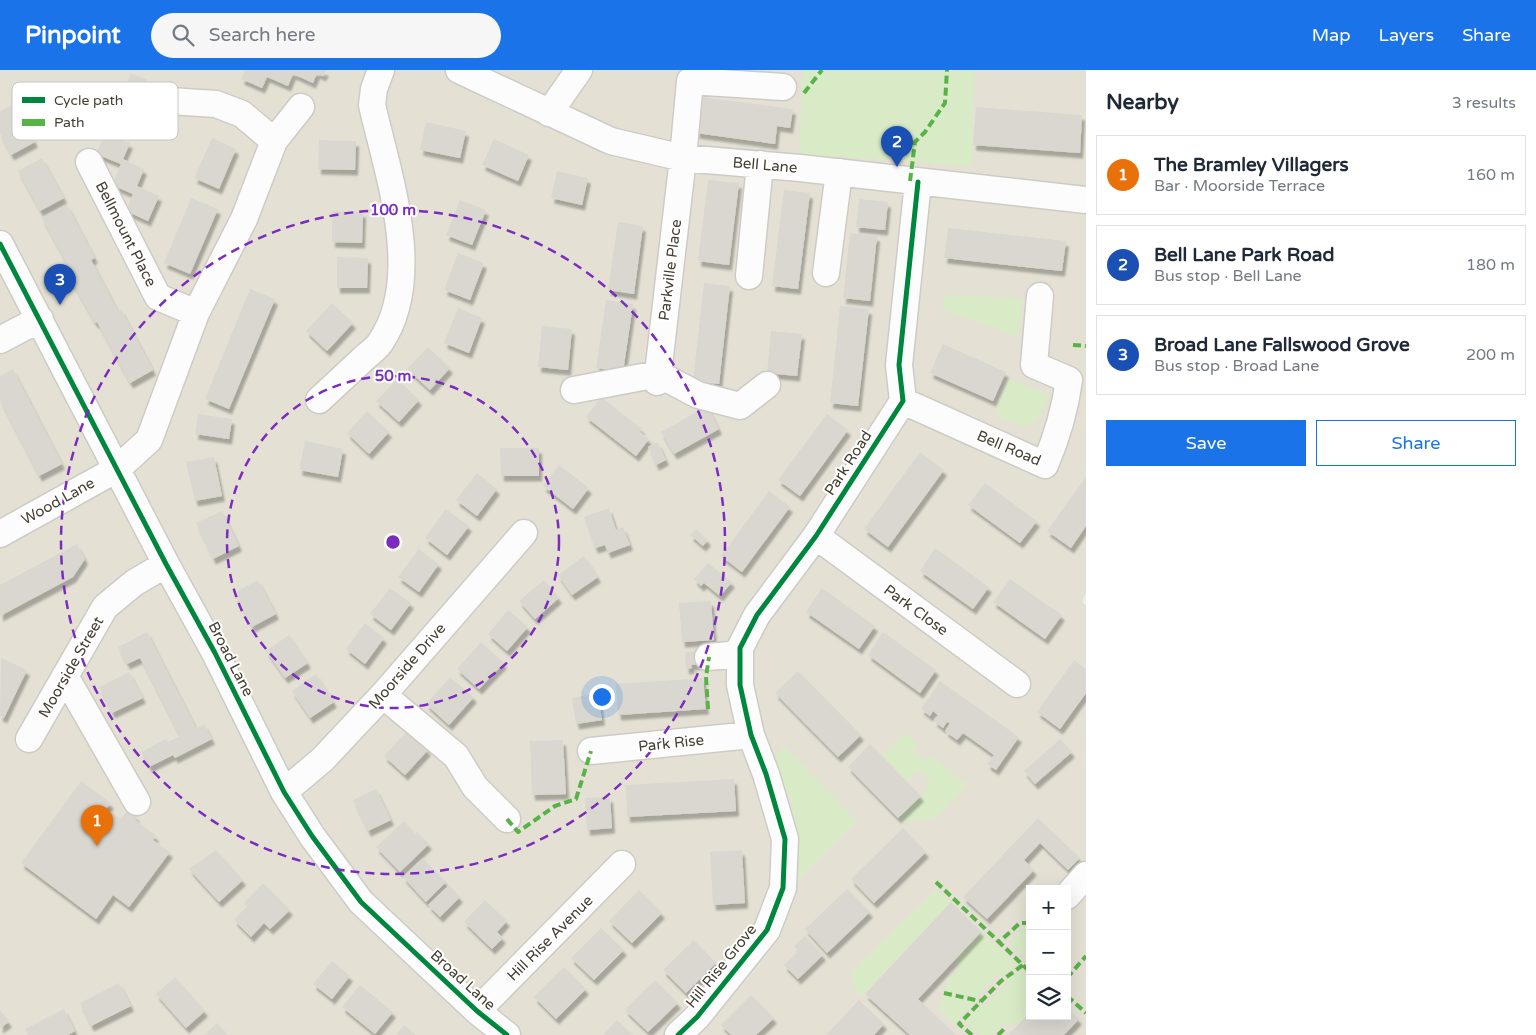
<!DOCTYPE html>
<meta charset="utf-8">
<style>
:root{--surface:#fff;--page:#f6f6f7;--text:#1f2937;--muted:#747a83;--line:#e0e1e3;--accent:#1a73e8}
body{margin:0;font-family:"Varela Round",sans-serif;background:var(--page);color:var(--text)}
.controls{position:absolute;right:15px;bottom:15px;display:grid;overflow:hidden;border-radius:0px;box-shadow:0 5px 20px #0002}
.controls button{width:45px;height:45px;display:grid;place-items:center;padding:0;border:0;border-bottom:1px solid var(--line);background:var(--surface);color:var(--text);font:25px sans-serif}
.you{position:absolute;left:601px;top:626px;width:18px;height:18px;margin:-12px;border:4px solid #fff;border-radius:50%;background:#1a73e8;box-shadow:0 0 0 8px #1a73e833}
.badge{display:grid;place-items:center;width:32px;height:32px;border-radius:50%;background:var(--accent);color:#fff;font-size:16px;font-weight:700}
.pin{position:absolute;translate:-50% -41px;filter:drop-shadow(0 1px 2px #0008)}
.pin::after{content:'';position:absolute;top:26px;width:18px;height:15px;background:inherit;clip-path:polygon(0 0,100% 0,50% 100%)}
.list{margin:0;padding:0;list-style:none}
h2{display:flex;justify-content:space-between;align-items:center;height:65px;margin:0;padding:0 20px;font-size:21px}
h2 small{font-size:16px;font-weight:400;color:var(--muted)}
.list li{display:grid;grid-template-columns:32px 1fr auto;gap:15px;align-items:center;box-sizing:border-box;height:80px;margin:0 10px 10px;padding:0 10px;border:1px solid var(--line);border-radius:0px}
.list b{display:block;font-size:19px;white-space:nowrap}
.list p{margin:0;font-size:16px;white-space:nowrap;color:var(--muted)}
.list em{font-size:16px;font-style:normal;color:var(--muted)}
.actions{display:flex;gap:10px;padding:15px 20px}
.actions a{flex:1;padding:11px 0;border:1px solid var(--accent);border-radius:0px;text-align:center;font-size:18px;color:var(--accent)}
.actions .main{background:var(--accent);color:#fff}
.icon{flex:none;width:28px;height:28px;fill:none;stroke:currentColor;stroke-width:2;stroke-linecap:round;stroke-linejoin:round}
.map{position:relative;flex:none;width:1086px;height:965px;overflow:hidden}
header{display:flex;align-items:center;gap:30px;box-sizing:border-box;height:70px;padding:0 25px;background:var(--accent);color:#fff}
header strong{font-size:24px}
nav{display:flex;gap:28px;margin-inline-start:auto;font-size:18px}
.search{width:350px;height:45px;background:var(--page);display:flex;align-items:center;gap:12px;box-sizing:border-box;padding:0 18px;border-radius:28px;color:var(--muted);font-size:19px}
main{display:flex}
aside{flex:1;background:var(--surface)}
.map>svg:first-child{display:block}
</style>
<header>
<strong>Pinpoint</strong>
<div class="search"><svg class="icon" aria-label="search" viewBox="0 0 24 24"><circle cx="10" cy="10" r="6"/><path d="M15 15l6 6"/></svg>Search here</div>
<nav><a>Map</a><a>Layers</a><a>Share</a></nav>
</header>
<main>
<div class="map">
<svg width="1086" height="965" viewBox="0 0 1086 965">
<defs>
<filter id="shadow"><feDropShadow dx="3" dy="5.5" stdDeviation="1" flood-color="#0004"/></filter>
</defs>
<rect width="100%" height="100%" fill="#f0eee8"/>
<path fill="#e4e1d4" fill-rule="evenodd" d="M0,0H1086V523L1082,532L1086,535V965H0ZM1030,819H1067V946H1030Z"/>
<path fill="#d8ebc6" d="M802,0H974L971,96L800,84Z
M945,225L1023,228L1018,267L942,239Z
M1009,309L1049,325C1040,346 1037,363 1010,352C1003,349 999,347 995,340Z
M905,663L918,675L913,681L926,692L931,686L967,715L934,749L907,752L898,748L921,726L931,712L919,700L907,712L882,686Z
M784,676L857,751L797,811C798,781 798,752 788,723C784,711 776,699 775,687Z
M937,819L951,832L862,927L854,918L852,901Z
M1025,856L1030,861V892L1010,874Z
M981,862L1018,895L1000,907L997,904L976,927L946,921L947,911L961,897L955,889Z
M1021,899L1030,906V942L1017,956L1013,952L1009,955L1005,952L992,965H979L965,952L976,939L982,935L985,936L1007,914L1004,911Z
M945,926L976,931L954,954L936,937Z"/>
<path fill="#d9d7d0" filter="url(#shadow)" d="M245,0H326L323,6L317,3L313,13L293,4L288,16L267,7L262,18L241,9Z
M131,3L147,10L137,31L122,25Z
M701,27L793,39L790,58L777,56L775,74L696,63Z
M14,34L35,72L11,85L0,63V41Z
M976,37L1082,45L1080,83L973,75Z
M426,52L466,61L460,88L420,80Z
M105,63L130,73L123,89L144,99L137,116L159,126L148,151L126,141L133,124L112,115L121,94L96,84Z
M212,68L236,79L219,119L194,108Z
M494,69L529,85L518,111L482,95Z
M319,70L356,71L355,100L318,99Z
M42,88L64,128L40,141L18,101Z
M557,101L588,108L582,135L551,128Z
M708,110L739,113L729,195L698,191Z
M784,120L810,123L798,219L772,216Z
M191,128L218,139L190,204L164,193Z
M859,129L888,132L885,160L856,157Z
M460,130L486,140L472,175L446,165Z
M67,135L95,188L91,190L118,241L121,239L153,300L130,313L97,252L95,253L67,203L71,201L42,148Z
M332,141L363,142L362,173L332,172Z
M618,152L643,156L634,224L608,220Z
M948,158L1066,171L1062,201L944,188Z
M850,163L877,166L870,231L843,228Z
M458,183L484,193L470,230L444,220Z
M337,187L368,188L367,218H337Z
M704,213L730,216L719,314L693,311Z
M250,219L275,229L229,339L205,329Z
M606,230L633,234L623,302L596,298Z
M332,233L353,253L327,281L306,261Z
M840,236L869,239L858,336L830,333Z
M458,238L482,248L469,283L444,273Z
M542,256L572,259L568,300L538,297Z
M771,261L802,264L797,306L767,303Z
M943,274L1006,302L993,331L930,303Z
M428,277L450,298L430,320L407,299Z
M13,299L62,394L39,406L0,330V306Z
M397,309L419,330L399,352L376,331Z
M601,327L642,359L640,362L649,369L636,386L586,347Z
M707,336L719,359L674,384L661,362Z
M367,341L389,362L369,384L347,363Z
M198,344L232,349L229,369L195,364Z
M827,344L848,360L800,426L778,410Z
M305,371L343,379L338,407L299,400Z
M656,373H658L666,390L656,395L648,377Z
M500,378H539V406H501Z
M920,382L944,400L888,477L864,459Z
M214,387L222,426L195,431L186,392Z
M559,395L589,418L573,439L543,416Z
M477,403L497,419L477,446L456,430Z
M1086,407V456L1071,478L1047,461Z
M985,413L1037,451L1020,473L968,435Z
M769,421L790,437L742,502L721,486Z
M609,438L616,460L623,457L630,475L608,483L605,475L595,478L584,447Z
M446,439L469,456L447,485L425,468Z
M222,441L239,476L213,489L196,453Z
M696,459L708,470L703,476L690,465Z
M77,474L85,489L73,507L0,546V515Z
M935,478L989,517L973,539L920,501Z
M419,479L439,494L419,522L398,507Z
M584,486L598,507L572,525L558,505Z
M708,493L732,512L720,526L704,513L701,516L694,509Z
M1010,509L1062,545L1045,569L993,532Z
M258,510L276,544L252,557L234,523Z
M544,510L559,528L535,549L519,531Z
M390,518L411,533L391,560L370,544Z
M822,518L875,556L859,579L806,542Z
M711,531L714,570L682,572L679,533Z
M508,540L528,557L507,581L488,564Z
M365,553L384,568L365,594L346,579Z
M147,562L196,658L204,654L212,669L175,688L173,685L149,697L141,682L166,669L168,672L180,666L140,588L127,594L118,577Z
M883,562L936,600L920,623L868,585Z
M289,565L308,593L285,608L266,581Z
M481,572L504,593L479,619L457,599Z
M707,581L708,593L691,595L692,598L686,599L685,582Z
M1,588L27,600L4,648L0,646Z
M1074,590L1086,599V623L1060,659L1037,642Z
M798,601L861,665L838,687L775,623Z
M129,602L143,628L112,643L99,617Z
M316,604L334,632L310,648L292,621Z
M450,607L474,627L449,655L426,634Z
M703,608L706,639L618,645L616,614Z
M940,611L1019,667L996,700L987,694L994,685L963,663L957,670L945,661L950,653L947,652L943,658L934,651L938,645L933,641L930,646L921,639Z
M598,623L602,650L576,654L572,628Z
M407,661L428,680L405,705L384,686Z
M1060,669L1072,682L1035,714L1024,701Z
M563,670L566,724L532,725L530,671Z
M870,674L921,726L898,748L848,697Z
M734,709L736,741L627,747L626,715Z
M81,711L111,733L106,739L121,749L127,740L137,747L135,750L156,766L153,770L170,782L129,837L113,825L96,849L21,793Z
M376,719L391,750L368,761L353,730Z
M610,727L612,758L587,760L585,728Z
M1038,748L1080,788L1068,800L1040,773L1024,790L1034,800L987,849L963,827Z
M404,751L415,764L417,762L429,774L400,802L376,777Z
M903,758L926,782L874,833L851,809Z
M216,780L243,810L219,832L189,799Z
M742,780L745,833L713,835L710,782Z
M423,788L446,812L426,832L403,807Z
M263,813L290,840L270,859L264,853L251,867L234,850L247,836L244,833Z
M449,815L460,827L440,847L428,835Z
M847,819L870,842L827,883L805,859Z
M639,820L662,843L632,873L609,851Z
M485,830L507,851L497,862L503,868L492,879L464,852Z
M951,832L981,862L918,929L956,965H910L865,924Z
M601,858L624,880L594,910L571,888Z
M805,866L823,885L798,909L784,895L798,881L794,876Z
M694,870L716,893L686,923L663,900Z
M332,891L350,906L332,929L313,914Z
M564,897L586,919L556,949L534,927Z
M175,907L205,941L186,958L156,924Z
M655,910L678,933L648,962L625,940Z
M119,913L131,936L91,956L80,933Z
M360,915L393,942L375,964L342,937Z
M751,925L774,948L756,965H731L721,955Z
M859,930L884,954L874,965H826Z
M1067,938L1079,949L1064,965H1008L1030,942V946H1067Z
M64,939L75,961L68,965H28L25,959Z
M0,940L9,952L0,958Z
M617,950L633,965H603Z
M217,953L228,965H204Z
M404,955L416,965H396Z"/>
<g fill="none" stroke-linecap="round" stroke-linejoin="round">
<defs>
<path id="minor" d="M459,0L611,71L683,88L800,98L1086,130
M549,43L579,0
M274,71L301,37
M89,92L158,227L196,243
M0,174L166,494L215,583L284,722L312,766L361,832L477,941L507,965
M826,203L839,102
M749,206L760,94
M0,270L40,249
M657,312L683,88L690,11L783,17
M574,320L658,304L698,325L740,336L767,315
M319,330C333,317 347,304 361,291C367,285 375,280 380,273C425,208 388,105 372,35L374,19L381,0
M903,331L1045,395C1057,367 1065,340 1069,310L1034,295L1040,226
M0,464L117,399L149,370L196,243L244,149L274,71L242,44L216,34L170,31
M816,466L1017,614
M708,587L740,584
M65,606L137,732
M383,625L456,686L475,717L507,749
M29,669L105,537L134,513L166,494
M591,681L751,665
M284,722L323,689L383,625L524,463
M1067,826L1086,805
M477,941L622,794
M678,965L697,947L767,860L783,818L785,769L766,704L751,665L740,615V578L757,545L816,466L903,331L899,295L918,112"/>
</defs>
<use href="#minor" stroke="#cdcbc5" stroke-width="29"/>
<use href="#minor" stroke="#fdfcfc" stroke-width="26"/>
<path stroke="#57b346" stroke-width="4" stroke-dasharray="8 4" stroke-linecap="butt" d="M804,23L822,0
M910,111L915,72L925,62L945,33L947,0
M1073,275L1086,276
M708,639L706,607L709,587
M507,749L518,762L555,736L576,729L591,681
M936,812L999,872
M1030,853H1020L999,872L1030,902
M1067,908L1086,886
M944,923L980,931
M1067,926L1086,943
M972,965L959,954L1001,911L1023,895
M998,965L1006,957"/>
<defs>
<path id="cycleway" d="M0,174L166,494L215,583L284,722L312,766L361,832L477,941L507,965
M678,965L697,947L767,860L783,818L785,769L766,704L751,665L740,615V578L757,545L816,466L903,331L899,295L918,112"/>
</defs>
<use href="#cycleway" stroke="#fff" stroke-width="8"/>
<use href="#cycleway" stroke="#00873e" stroke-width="5"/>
</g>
<g fill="none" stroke="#7b2cbf" stroke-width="2.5" stroke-dasharray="9 6">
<circle cx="393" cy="472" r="166"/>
<circle cx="393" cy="472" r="332"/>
</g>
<g text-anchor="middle" stroke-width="4" stroke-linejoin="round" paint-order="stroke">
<g font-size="15" fill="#454033" stroke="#fff">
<text transform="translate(765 95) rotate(5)" y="5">Bell Lane</text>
<text transform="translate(126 164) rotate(63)" y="5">Bellmount Place</text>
<text transform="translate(670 200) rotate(-83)" y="5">Parkville Place</text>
<text transform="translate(1009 378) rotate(23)" y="5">Bell Road</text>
<text transform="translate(848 393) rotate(-57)" y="5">Park Road</text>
<text transform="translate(58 431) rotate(-29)" y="5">Wood Lane</text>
<text transform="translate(916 540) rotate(36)" y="5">Park Close</text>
<text transform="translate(231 589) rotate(63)" y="5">Broad Lane</text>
<text transform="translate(407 596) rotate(-49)" y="5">Moorside Drive</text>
<text transform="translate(71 597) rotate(-60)" y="5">Moorside Street</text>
<text transform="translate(671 673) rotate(-6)" y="5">Park Rise</text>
<text transform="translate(550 868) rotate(-45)" y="5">Hill Rise Avenue</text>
<text transform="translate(721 896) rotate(-51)" y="5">Hill Rise Grove</text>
<text transform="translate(463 910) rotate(42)" y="5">Broad Lane</text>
</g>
</g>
<rect x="12" y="12" width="166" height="58" rx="8" fill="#fff" stroke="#c7c6c2" stroke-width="1"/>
<rect x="22" y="27" width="23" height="6" fill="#00873e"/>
<rect x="22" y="49" width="23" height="7" fill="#57b346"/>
<g font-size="14" fill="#454033">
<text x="54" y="35">Cycle path</text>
<text x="54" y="57">Path</text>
</g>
<circle cx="393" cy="472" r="8" fill="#7b2cbf" stroke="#fff" stroke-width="2.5"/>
<g font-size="15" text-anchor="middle" font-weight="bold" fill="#7b2cbf" stroke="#fff" stroke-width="4" stroke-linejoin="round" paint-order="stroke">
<text x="393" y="145">100 m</text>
<text x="393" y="311">50 m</text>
</g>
</svg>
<div class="controls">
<button>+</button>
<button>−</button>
<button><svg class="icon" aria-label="layers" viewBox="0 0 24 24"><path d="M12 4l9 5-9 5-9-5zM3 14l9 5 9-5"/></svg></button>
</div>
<div class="you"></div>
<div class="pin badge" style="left:97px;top:776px;background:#e8710a">1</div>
<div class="pin badge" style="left:897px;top:97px;background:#1a4fb4">2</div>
<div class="pin badge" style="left:60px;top:235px;background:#1a4fb4">3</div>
</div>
<aside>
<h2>Nearby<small>3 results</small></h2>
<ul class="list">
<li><span class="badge" style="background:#e8710a">1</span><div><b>The Bramley Villagers</b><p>Bar · Moorside Terrace</p></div><em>160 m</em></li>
<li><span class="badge" style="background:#1a4fb4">2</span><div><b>Bell Lane Park Road</b><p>Bus stop · Bell Lane</p></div><em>180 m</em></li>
<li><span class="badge" style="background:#1a4fb4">3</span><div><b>Broad Lane Fallswood Grove</b><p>Bus stop · Broad Lane</p></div><em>200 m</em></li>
</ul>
<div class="actions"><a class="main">Save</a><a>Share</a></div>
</aside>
</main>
